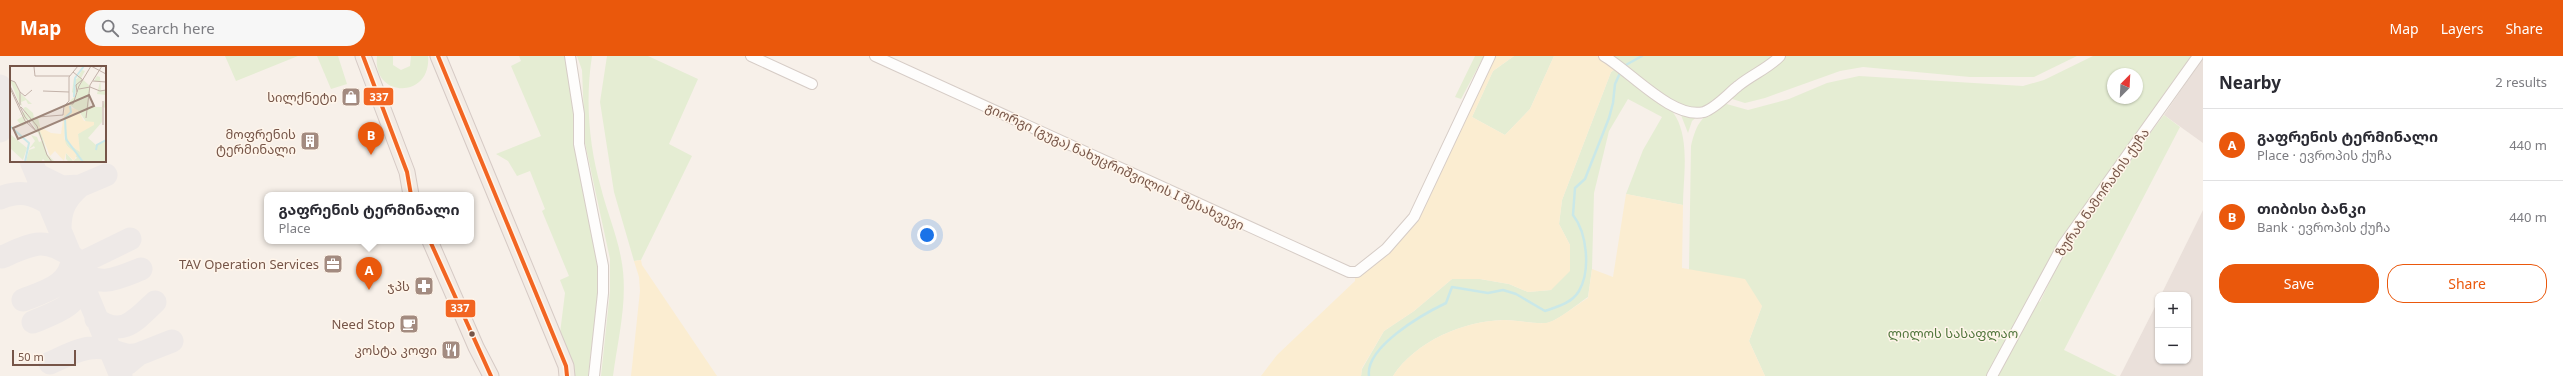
<!DOCTYPE html>
<meta charset="utf-8">
<style>
:root{--surface:#fff;--page:#f7f7f7;--text:#2b2b33;--muted:#7c7c81;--line:#e1e1e2;--accent:#ea580c}
body{margin:0;font-family:"Noto Sans","Noto Sans Georgian",sans-serif;background:var(--page);color:var(--text)}
.controls{position:absolute;right:12px;bottom:12px;display:grid;overflow:hidden;border-radius:8px;box-shadow:0 1px 3px #0004}
.controls button{width:36px;height:36px;display:grid;place-items:center;padding:0;border:0;border-bottom:1px solid var(--line);background:var(--surface);color:var(--text);font:20px sans-serif}
.compass{position:absolute;left:2107px;top:12px;width:36px;height:36px;border-radius:50%;background:var(--surface);box-shadow:0 1px 3px #0004;rotate:24deg}
.scale{position:absolute;left:12px;bottom:10px;width:64px;box-sizing:border-box;padding-left:4px;border:2px solid #765548;border-top:0;font-size:11px;line-height:14px;white-space:nowrap;color:#765548;-webkit-text-stroke:3px #fff5ea;paint-order:stroke}
.you{position:absolute;left:927px;top:179px;width:14px;height:14px;margin:-10px;border:3px solid #fff;border-radius:50%;background:#1a73e8;box-shadow:0 0 0 6px #1a73e833}
.badge{display:grid;place-items:center;width:26px;height:26px;border-radius:50%;background:var(--accent);color:#fff;font-size:13px;font-weight:700}
.pin{position:absolute;translate:-50% -33px;filter:drop-shadow(0 1px 2px #0008)}
.pin::after{content:'';position:absolute;top:21px;width:14px;height:12px;background:inherit;clip-path:polygon(0 0,100% 0,50% 100%)}
.popup{position:absolute;left:264px;top:136px;width:210px;height:52px;box-sizing:border-box;display:grid;place-content:center;border-radius:8px;background:var(--surface);filter:drop-shadow(0 1px 3px #0005);font-size:13px;white-space:nowrap;color:var(--muted)}
.popup b{font-size:15px;color:var(--text)}
.popup::after{content:'';position:absolute;left:50%;top:100%;margin-left:-8px;border:8px solid transparent;border-top-color:var(--surface)}
.list{margin:0;padding:0;list-style:none}
h2{display:flex;justify-content:space-between;align-items:center;height:52px;margin:0;padding:0 16px;font-size:17px}
h2 small{font-size:13px;font-weight:400;color:var(--muted)}
.list li{display:grid;grid-template-columns:26px 1fr auto;gap:12px;align-items:center;box-sizing:border-box;height:72px;padding:0 16px;border-top:1px solid var(--line)}
.list b{display:block;font-size:15px;white-space:nowrap}
.list p{margin:0;font-size:13px;white-space:nowrap;color:var(--muted)}
.list em{font-size:13px;font-style:normal;color:var(--muted)}
.actions{display:flex;gap:8px;padding:12px 16px}
.actions a{flex:1;padding:9px 0;border:1px solid var(--accent);border-radius:16px;text-align:center;font-size:14px;color:var(--accent)}
.actions .main{background:var(--accent);color:#fff}
.icon{flex:none;width:22px;height:22px;fill:none;stroke:currentColor;stroke-width:2;stroke-linecap:round;stroke-linejoin:round}
.map{position:relative;flex:none;width:2203px;height:320px;overflow:hidden}
header{display:flex;align-items:center;gap:24px;box-sizing:border-box;height:56px;padding:0 20px;background:var(--accent);color:#fff}
header strong{font-size:19px}
nav{display:flex;gap:22px;margin-inline-start:auto;font-size:14px}
.search{width:280px;height:36px;background:var(--page);display:flex;align-items:center;gap:10px;box-sizing:border-box;padding:0 14px;border-radius:22px;color:var(--muted);font-size:15px}
main{display:flex}
aside{flex:1;background:var(--surface)}
.map>svg:first-child{display:block}
</style>
<header>
<strong>Map</strong>
<div class="search"><svg class="icon" aria-label="search" viewBox="0 0 24 24"><circle cx="10" cy="10" r="6"/><path d="M15 15l6 6"/></svg>Search here</div>
<nav><a>Map</a><a>Layers</a><a>Share</a></nav>
</header>
<main>
<div class="map">
<svg width="2203" height="320" viewBox="0 0 2203 320">
<rect width="100%" height="100%" fill="#f7f0e9"/>
<path fill="#eae0da" d="M2203,2V87L2164,59Z
M2203,154V320H2120L2158,245V305H2188V239H2161Z"/>
<path fill="#e5edd3" fill-rule="evenodd" d="M225,0H298L236,25Z
M317,0H338L347,28L331,33Z
M377,0H393V9L401,14L410,10L411,0H428C432,43 372,43 377,0Z
M519,0H566L597,202L598,236L588,320H572L560,277L565,237L560,224L569,220L542,155L545,153L530,115L517,120L508,105L496,98L541,80L511,10L521,5Z
M577,0H592C585,44 589,90 601,132C607,156 617,179 621,202C629,241 618,282 613,320H601L610,235V203L585,87L582,14Z
M607,0H648L698,23L669,88L692,100L641,204L634,205L614,136L600,46Z
M1475,0H1484L1461,43L1455,41Z
M1514,0H1554L1530,53L1505,79L1472,61L1493,15Z
M1614,0H1777L1704,53C1681,53 1655,39 1639,23C1630,15 1624,6 1614,0Z
M1784,0H2077L2034,21H1970L1863,11L1840,15L1765,42L1745,47L1729,42Z
M2093,0H2194L2059,188L2028,242L2040,246L2068,187L2160,64L2164,59L2180,71L2064,294L2117,320H1765L1749,285L1762,250L1689,214L1691,90C1697,65 1702,61 1723,47L1748,54L1789,43L1827,27L1859,20L2023,30L2044,24ZM2113,18H2137V42H2113Z
M1618,11C1634,24 1667,44 1676,61C1690,86 1683,123 1683,149L1626,138L1643,94L1662,61L1628,43L1609,75L1594,137L1592,213L1588,241C1579,247 1556,266 1547,267C1533,268 1518,264 1504,264C1463,265 1416,285 1393,320H1361L1362,313L1384,275L1414,255L1452,223H1480L1509,228L1528,236L1551,234L1570,189L1559,168L1562,144L1611,16Z
M1679,54L1700,58L1692,65L1688,77Z"/>
<path fill="#fbedd1" d="M1496,0H1514L1493,15L1472,61L1505,79L1530,53L1554,0H1597L1618,11L1611,16L1562,144L1559,168L1570,189V215L1551,234L1528,236L1509,228L1480,223H1452L1414,255L1384,275L1362,312L1361,320H1261L1277,299L1355,225V219L1418,163L1491,5Z
M1626,138L1683,149L1682,212L1745,223L1762,250L1749,285L1765,320H1393C1416,285 1463,265 1504,264C1518,264 1532,268 1546,267C1556,266 1579,247 1588,242L1592,213L1613,221Z
M641,204L642,209L717,320H631L640,235L639,221L634,205Z"/>
<g fill="none" stroke-linecap="round" stroke-linejoin="round">
<path stroke="#cae8e8" stroke-width="2.5" d="M1624,10L1642,0
M1369,320C1365,291 1423,258 1446,247L1452,231L1488,237L1503,234L1516,238L1545,255C1557,251 1572,247 1579,235C1591,214 1587,177 1573,159L1575,132L1585,123L1609,62L1613,47L1615,28L1621,15"/>
<path stroke="#eee9e7" stroke-width="23" d="M0,30L11,57
M0,75L9,53
M31,105L121,320
M38,119L62,131L80,130C65,143 60,154 60,173
M80,130L106,119
M0,142C20,134 32,137 50,148
M2,201C32,188 44,180 73,201C70,230 46,235 23,244
M77,213C99,233 118,222 141,213
M80,221L81,212L85,205L130,183
M96,263C122,282 136,264 155,246
M33,266C54,257 78,251 82,226
M50,307C66,300 85,289 103,292C117,295 124,302 139,298
M127,308L139,298L172,285"/>
<defs>
<path id="minor" d="M570,0L579,58V88L603,210V237L594,320
M751,0L812,28
M875,0L1349,216H1357L1386,193L1414,161L1490,0
M1604,0C1630,15 1673,64 1704,56C1716,52 1728,38 1738,30C1751,19 1769,12 1780,0
M1992,320L2063,189L2198,0"/>
<path id="primary" d="M363,0L407,116L411,139
M438,0L566,310L567,320
M430,185L476,291L491,320"/>
</defs>
<use href="#minor" stroke="#d6ccc6" stroke-width="12"/>
<use href="#primary" stroke="#d6cac5" stroke-width="17"/>
<use href="#minor" stroke="#fefdfc" stroke-width="10"/>
<use href="#primary" stroke="#f3ece5" stroke-width="15"/>
<defs>
<path id="bus-1" d="M363,0L407,116L411,139
M438,0L566,310L567,320
M430,185L491,320"/>
</defs>
<use href="#bus-1" stroke="#fff5ea" stroke-width="7"/>
<use href="#bus-1" stroke="#f26522" stroke-width="4"/>
</g>
<defs>
<symbol id="shop-square" viewBox="-11 -11 22 22"><rect x="-9" y="-9" width="18" height="18" rx="4" fill="#a38b80" stroke="#fff5ea"/><path d="M-5-2.5h2.3a2.7 3.5 0 0 1 5.4 0H5L5.5 6h-11ZM-1.5-2.5h3a1.5 2.3 0 0 0-3 0Z" fill="#fff"/></symbol>
<symbol id="building-square" viewBox="-11 -11 22 22"><rect x="-9" y="-9" width="18" height="18" rx="4" fill="#a38b80" stroke="#fff5ea"/><path d="M-4-6H4V6H1V3H-1V6H-4ZM-2.5-4.3h1.7v1.8h-1.7ZM.8-4.3h1.7v1.8H.8ZM-2.5-1h1.7V.8h-1.7ZM.8-1h1.7V.8H.8Z" fill="#fff"/></symbol>
<symbol id="office-square" viewBox="-11 -11 22 22"><rect x="-9" y="-9" width="18" height="18" rx="4" fill="#a38b80" stroke="#fff5ea"/><path d="M-6-3h4V-5.5h4V-3h4V5H-6ZM-1-4.5V-3h2v-1.5ZM-6 0V1H6V0Z" fill="#fff"/></symbol>
<symbol id="pharmacy-square" viewBox="-11 -11 22 22"><rect x="-9" y="-9" width="18" height="18" rx="4" fill="#a38b80" stroke="#fff5ea"/><path d="M-2-6h4v4h4v4h-4v4h-4v-4h-4v-4h4Z" fill="#fff"/></symbol>
<symbol id="cafe-square" viewBox="-11 -11 22 22"><rect x="-9" y="-9" width="18" height="18" rx="4" fill="#a38b80" stroke="#fff5ea"/><path d="M-5.5-4.5H6V0H3Q3 3.5 0 3.5H-2.5Q-5.5 3.5-5.5 0ZM3-3.2v2h1.7v-2ZM-6 4.5H4V6H-6Z" fill="#fff"/></symbol>
<symbol id="restaurant-square" viewBox="-11 -11 22 22"><rect x="-9" y="-9" width="18" height="18" rx="4" fill="#a38b80" stroke="#fff5ea"/><path d="M-5-6h1v4h1v-4h1v4h1v-4h1v5L-1.5 .5V6h-2V.5L-5-1ZM5-6V6H3V1.5H1.5Q1.5-4 5-6Z" fill="#fff"/></symbol>
</defs>
<g fill-rule="evenodd">
<use href="#shop-square" x="340" y="30" width="22" height="22"/>
<use href="#building-square" x="299" y="74" width="22" height="22"/>
<use href="#office-square" x="322" y="197" width="22" height="22"/>
<use href="#pharmacy-square" x="413" y="219" width="22" height="22"/>
<use href="#cafe-square" x="398" y="257" width="22" height="22"/>
<use href="#restaurant-square" x="440" y="283" width="22" height="22"/>
</g>
<circle fill="#765548" stroke="#fff5ea" stroke-width="1.5" cx="472" cy="278" r="3.5"/>
<g text-anchor="middle" stroke-width="3" stroke-linejoin="round" paint-order="stroke">
<g font-size="13" fill="#765548" stroke="#fff5ea" text-anchor="end">
<text x="337" y="46">სილქნეტი</text>
<text x="296" y="83">მოფრენის<tspan x="296" dy="15">ტერმინალი</tspan></text>
<text x="319" y="213">TAV Operation Services</text>
<text x="410" y="235">ჯპს</text>
<text x="395" y="273">Need Stop</text>
<text x="437" y="299">კოსტა კოფი</text>
</g>
<g font-size="13" fill="#765548" stroke="#fff5ea">
<text transform="translate(1115 110) rotate(25)" y="5">გიორგი (გუგა) ნახუცრიშვილის I შესახვევი</text>
<text transform="translate(2102 136) rotate(-55)" y="5">ზურაბ ნამორაძის ქუჩა</text>
</g>
<g font-size="13" fill="#52763d" stroke="#fff5ea">
<text x="1953" y="282">ლილოს სასაფლაო</text>
</g>
</g>
<g transform="translate(10 10)">
<rect width="96" height="96" fill="#f7f0e9"/>
<path d="M72,4L75,5L71,12L80,20L79,41H92L95,34L96,29L87,28L90,16L84,15L87,10L90,11L91,24H96V42L92,41V56L78,72L86,79L96,73V96H59L56,93V87L63,95L67,92L55,77L54,56L57,48L59,47L60,35L66,29L62,26L64,12L67,13ZM60,39L70,47L79,60L68,68L69,85L60,79L58,73L56,54L62,46ZM0,14L5,16L10,27L22,38H18L16,34L11,36L13,42L16,41L23,47L24,52H28L37,88L45,96H36L33,93L31,96H16L19,84L25,82L24,80L19,83L25,75L21,69L27,71L29,76L32,75L21,54L16,53L17,57L13,52L16,58L12,60L7,54L13,50L12,48L9,50L13,46L10,40L13,46L15,45L10,37V39ZM0,68L17,82L13,94L0,82Z" fill="#e5edd3" fill-rule="evenodd"/>
<path d="M59,38L61,46L55,51L54,72L57,80L67,88L64,95L56,87L54,95L45,85L40,90L28,60L41,67L51,68L55,40ZM61,42L68,44L74,55L84,56V59L68,68L70,86L59,78L56,65V52L61,46Z" fill="#fbedd1"/>
<path fill="none" stroke="#cae8e8" stroke-width="2" d="M64,31L65,12L74,0M60,40L61,46L55,52L56,73L73,96M0,60L19,77L15,96M86,84L87,79L96,74"/>
<path fill="none" stroke="#c3b2a9" stroke-width="1" d="M24,1L25,10H60M63,6L73,14M0,14L5,16L10,26V39M83,15L96,16M0,20L15,51L27,66L15,55L0,22M69,23L80,21L90,25L96,24M33,25L59,26M10,26L15,30L22,24M67,26L66,19L72,14M56,38H63L69,20L81,0L96,8M11,41L27,60L37,89L42,96M28,51L53,49L54,40L59,35V11L68,0M76,52L80,19L92,0M93,59V35"/>
<path fill="#9e867a" fill-opacity="0.15" stroke="#9e867a" stroke-width="2" d="M79,29L84,40L8,73L3,62Z"/>
<rect width="96" height="96" fill="none" stroke="#765548" stroke-width="2"/>
</g>
<g stroke="#fff5ea" stroke-width="1.5">
<rect x="363" y="31" width="31" height="19" rx="4" fill="#f26522"/>
<rect x="445" y="243" width="31" height="19" rx="4" fill="#f26522"/>
</g>
<g font-size="11" text-anchor="middle" font-weight="bold" fill="#fff">
<text x="379" y="45">337</text>
<text x="460" y="256">337</text>
</g>
</svg>
<div class="controls">
<button>+</button>
<button>−</button>
</div>
<svg class="compass" viewBox="-18 -18 36 36"><path d="M0-13l5 13h-10z" fill="#e53935"/><path d="M0 13l5-13h-10z" fill="#7c7c81"/></svg>
<div class="scale">50 m</div>
<div class="you"></div>
<div class="pin badge" style="left:369px;top:234px">A</div>
<div class="popup"><b>გაფრენის ტერმინალი</b>Place</div>
<div class="pin badge" style="left:371px;top:99px">B</div>
</div>
<aside>
<h2>Nearby<small>2 results</small></h2>
<ul class="list">
<li><span class="badge">A</span><div><b>გაფრენის ტერმინალი</b><p>Place · ევროპის ქუჩა</p></div><em>440 m</em></li>
<li><span class="badge">B</span><div><b>თიბისი ბანკი</b><p>Bank · ევროპის ქუჩა</p></div><em>440 m</em></li>
</ul>
<div class="actions"><a class="main">Save</a><a>Share</a></div>
</aside>
</main>
